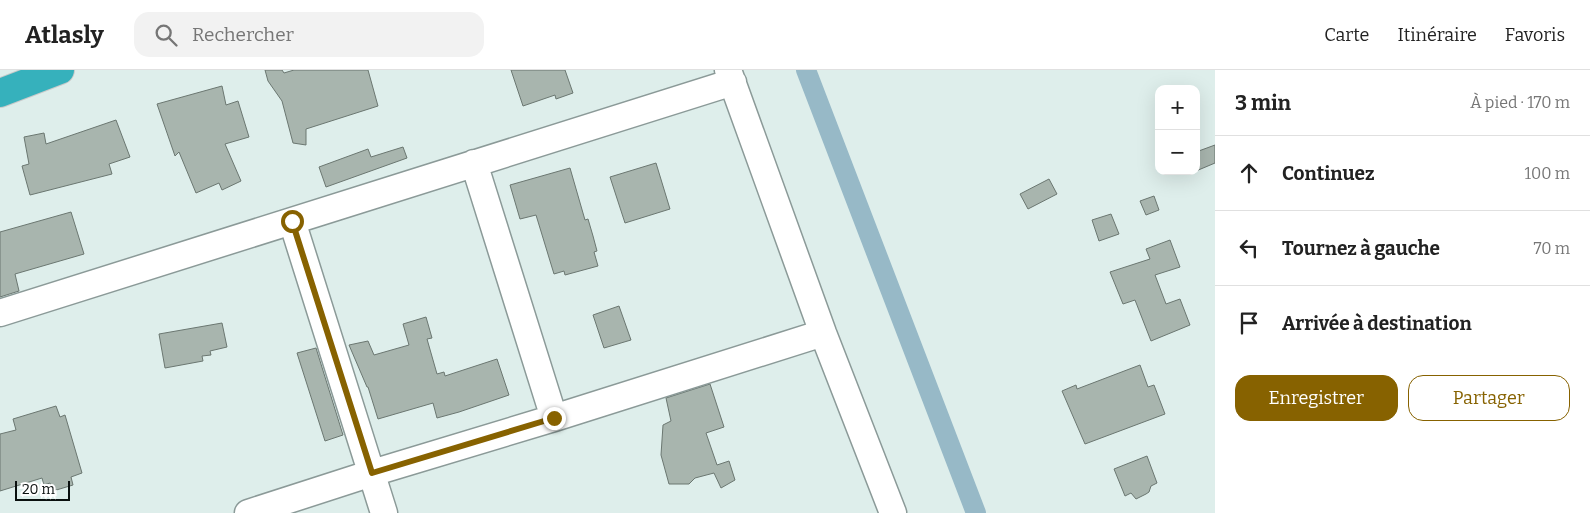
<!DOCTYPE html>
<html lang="fr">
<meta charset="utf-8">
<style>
:root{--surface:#fff;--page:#f2f2f2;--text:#222;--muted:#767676;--line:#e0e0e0;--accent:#876200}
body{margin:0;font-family:Bitter,serif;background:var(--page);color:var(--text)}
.controls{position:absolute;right:15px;top:15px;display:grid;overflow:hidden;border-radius:10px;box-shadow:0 5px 20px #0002}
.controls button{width:45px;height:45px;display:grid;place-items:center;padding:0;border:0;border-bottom:1px solid var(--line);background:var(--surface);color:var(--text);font:25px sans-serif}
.scale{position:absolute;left:15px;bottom:12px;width:55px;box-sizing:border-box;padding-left:5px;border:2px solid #0a100f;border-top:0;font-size:14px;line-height:18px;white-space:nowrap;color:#0a100f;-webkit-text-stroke:4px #fff;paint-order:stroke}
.stop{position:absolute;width:15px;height:15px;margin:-11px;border:4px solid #876200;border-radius:50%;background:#fff}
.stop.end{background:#876200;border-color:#fff;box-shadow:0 1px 5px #0008}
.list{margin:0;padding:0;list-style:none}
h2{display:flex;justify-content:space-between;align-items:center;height:65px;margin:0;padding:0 20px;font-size:21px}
h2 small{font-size:16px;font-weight:400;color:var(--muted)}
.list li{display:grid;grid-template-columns:32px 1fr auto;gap:15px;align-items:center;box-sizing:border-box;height:75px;padding:0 20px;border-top:1px solid var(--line)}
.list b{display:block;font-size:19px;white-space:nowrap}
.list em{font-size:16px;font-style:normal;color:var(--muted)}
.actions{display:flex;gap:10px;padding:15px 20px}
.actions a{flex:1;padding:11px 0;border:1px solid var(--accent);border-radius:15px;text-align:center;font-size:18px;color:var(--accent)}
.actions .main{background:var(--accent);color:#fff}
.icon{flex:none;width:28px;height:28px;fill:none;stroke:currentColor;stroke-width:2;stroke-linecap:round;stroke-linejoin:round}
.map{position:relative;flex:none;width:1215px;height:443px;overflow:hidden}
header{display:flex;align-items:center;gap:30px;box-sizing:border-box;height:70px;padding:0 25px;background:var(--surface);border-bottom:1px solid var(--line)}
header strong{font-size:24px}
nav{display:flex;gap:28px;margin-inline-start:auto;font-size:18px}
.search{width:350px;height:45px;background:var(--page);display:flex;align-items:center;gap:12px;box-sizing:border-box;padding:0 18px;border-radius:15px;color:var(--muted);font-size:19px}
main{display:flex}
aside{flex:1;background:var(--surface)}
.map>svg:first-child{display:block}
</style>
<header>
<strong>Atlasly</strong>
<div class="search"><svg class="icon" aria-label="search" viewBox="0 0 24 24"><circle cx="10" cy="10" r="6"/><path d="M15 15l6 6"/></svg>Rechercher</div>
<nav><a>Carte</a><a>Itinéraire</a><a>Favoris</a></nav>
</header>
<main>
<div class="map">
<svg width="1215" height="443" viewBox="0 0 1215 443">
<rect width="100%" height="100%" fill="#deeeeb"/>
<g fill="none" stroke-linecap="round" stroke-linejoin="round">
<path stroke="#97b9c7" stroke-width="20" d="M806,0L976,443"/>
</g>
<path fill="#a8b5ae" stroke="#6b7771" d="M265,0H282L284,3L294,0H368L378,36L306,59V75L293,73L282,31L268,11Z
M511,0H565L573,23L556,29L555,25L523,36Z
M222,16L226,35L238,31L249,67L225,74L241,111L222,120L219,113L196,123L179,82L175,86L157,34Z
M116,50L130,87L109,94L112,104L30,125L22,96L29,94L24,67L44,63L46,74Z
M1215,75V93L1196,101V82Z
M403,77L407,88L326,117L319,97L368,79L371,87Z
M656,93L670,139L625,153L610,107Z
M570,98L585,150L588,149L593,166L597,181L594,182L598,196L565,205L564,201L554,204L536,145L520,149L510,115Z
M1049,109L1057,124L1028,139L1020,124Z
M1154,126L1159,140L1146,145L1140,131Z
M71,142L84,184L15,204L19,221L0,227V162Z
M1111,144L1119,164L1099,171L1092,150Z
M1170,170L1180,197L1155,205L1166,234L1180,229L1190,255L1151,271L1135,230L1123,234L1110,202L1150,189L1146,179Z
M619,236L631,270L604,278L593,245Z
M426,247L432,268L427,269L437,304L444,302L445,306L497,289L509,325L459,342L437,348L433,333L378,349L368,317H367L349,275L368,271L374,285L409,275L403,254Z
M222,253L227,277L210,281L211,285L202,286L203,291L165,298L159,264Z
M316,278L343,365L325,371L297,283Z
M1140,295L1148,317L1154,315L1165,344L1085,374L1062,321L1076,315L1077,319Z
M710,314L724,357L706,363L717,395L729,391L735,410L721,418L714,403L695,408L689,414H669L661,385L663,355L671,351L666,328Z
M56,336L60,347L65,345L82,403L71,407L73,415L53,421L50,413L44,415L42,408L0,421V364L16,360L13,349Z
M1147,386L1157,413L1151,416L1149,422L1146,424L1136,429L1131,423L1125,426L1114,399Z"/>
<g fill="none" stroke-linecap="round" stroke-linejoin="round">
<defs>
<path id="minor" d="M728,0L823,263L893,443
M474,93L554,348
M292,151L384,443
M0,243L733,12
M248,443L372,403L554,348L823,263"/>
<path id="highway" d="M0,23L60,0"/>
</defs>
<use href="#minor" stroke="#8b9a98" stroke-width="29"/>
<use href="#highway" stroke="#c9caca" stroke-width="30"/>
<use href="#minor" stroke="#fff" stroke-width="26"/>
<use href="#highway" stroke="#36b1bc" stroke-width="28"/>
</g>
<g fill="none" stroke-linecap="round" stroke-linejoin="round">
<path stroke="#876200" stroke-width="6" d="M292,151L372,403L554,348"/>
</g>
</svg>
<div class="controls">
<button>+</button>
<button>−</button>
</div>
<div class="scale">20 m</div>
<div class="stop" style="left:292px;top:151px"></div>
<div class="stop end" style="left:554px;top:348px"></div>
</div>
<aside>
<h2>3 min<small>À pied · 170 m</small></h2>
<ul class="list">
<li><svg class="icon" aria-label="ahead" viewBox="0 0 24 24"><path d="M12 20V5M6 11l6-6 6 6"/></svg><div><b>Continuez</b></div><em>100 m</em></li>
<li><svg class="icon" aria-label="left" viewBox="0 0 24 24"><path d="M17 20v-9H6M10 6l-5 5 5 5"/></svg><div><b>Tournez à gauche</b></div><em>70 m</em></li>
<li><svg class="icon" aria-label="arrive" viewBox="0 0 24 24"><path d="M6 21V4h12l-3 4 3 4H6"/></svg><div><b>Arrivée à destination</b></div></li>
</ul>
<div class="actions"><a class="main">Enregistrer</a><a>Partager</a></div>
</aside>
</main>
